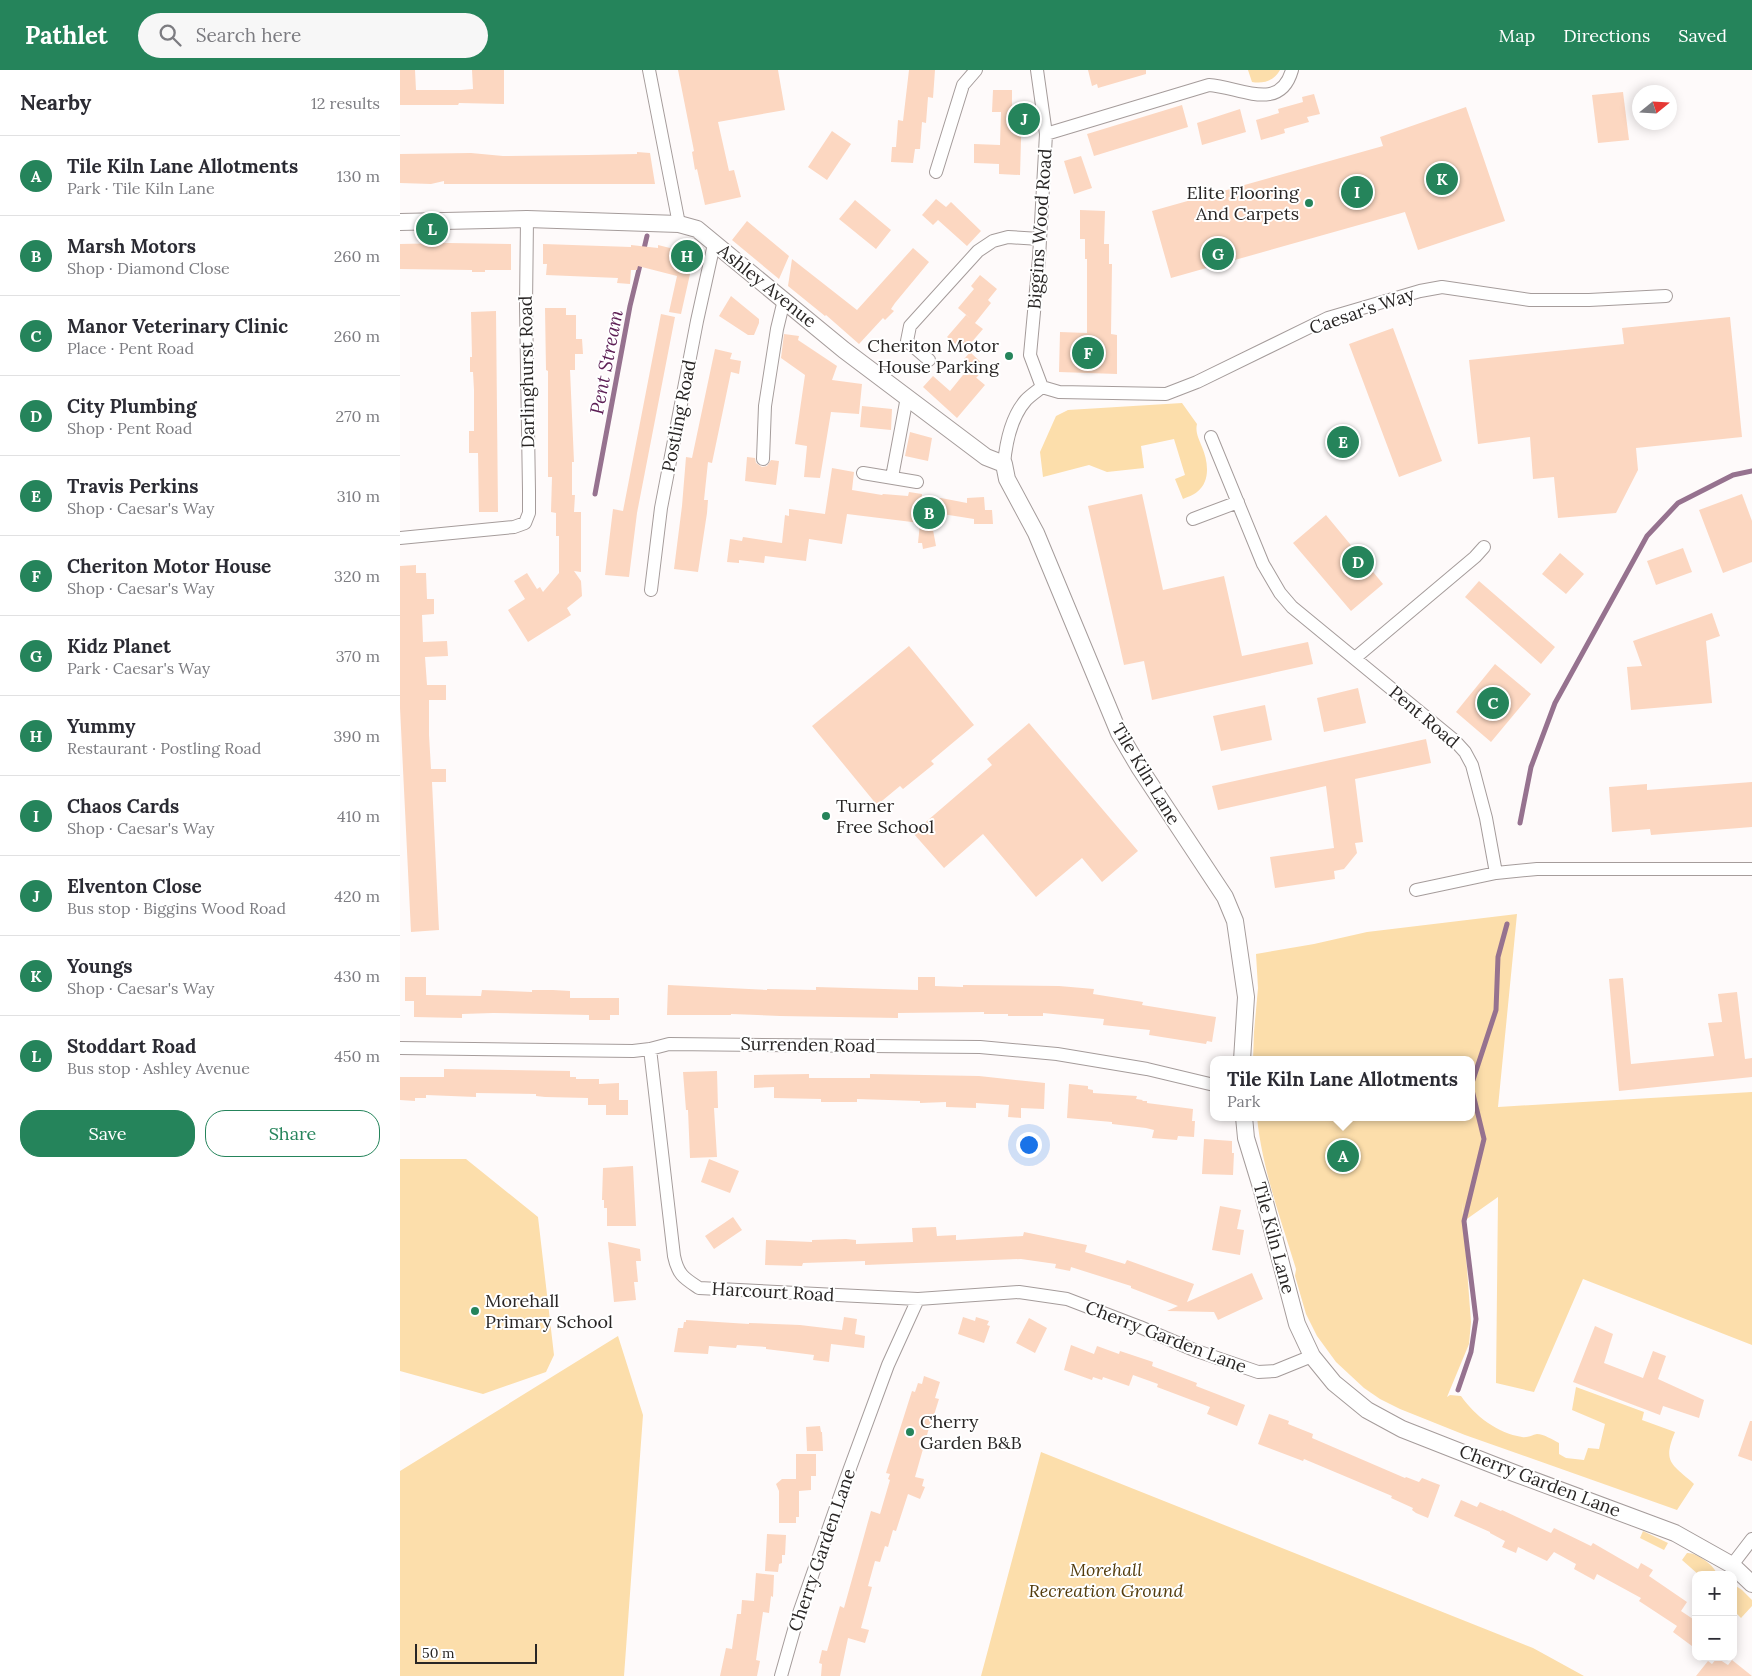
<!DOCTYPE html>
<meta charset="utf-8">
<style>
:root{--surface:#fff;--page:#f7f7f7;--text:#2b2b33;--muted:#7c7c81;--line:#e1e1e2;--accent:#25845b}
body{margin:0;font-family:Lora,serif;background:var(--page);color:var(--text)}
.controls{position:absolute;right:15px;bottom:15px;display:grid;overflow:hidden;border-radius:10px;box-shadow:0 2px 12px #0003}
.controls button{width:45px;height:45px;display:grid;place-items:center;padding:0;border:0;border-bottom:1px solid var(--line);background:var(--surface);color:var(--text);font:25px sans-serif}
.compass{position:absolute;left:1232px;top:15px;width:45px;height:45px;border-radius:50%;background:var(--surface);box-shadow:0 2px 12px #0003;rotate:72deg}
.scale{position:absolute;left:15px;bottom:12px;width:122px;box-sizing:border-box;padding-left:5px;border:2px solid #292625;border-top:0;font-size:14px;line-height:18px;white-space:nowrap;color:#292625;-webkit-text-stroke:4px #fff;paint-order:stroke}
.you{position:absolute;left:628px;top:1074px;width:18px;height:18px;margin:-12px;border:4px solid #fff;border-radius:50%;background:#1a73e8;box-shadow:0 0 0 8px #1a73e833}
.badge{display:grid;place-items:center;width:32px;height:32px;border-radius:50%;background:var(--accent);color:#fff;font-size:16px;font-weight:700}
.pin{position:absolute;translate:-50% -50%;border:2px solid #fff;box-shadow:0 1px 5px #0006}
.popup{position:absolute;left:810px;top:986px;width:265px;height:65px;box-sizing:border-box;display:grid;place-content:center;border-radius:10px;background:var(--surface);filter:drop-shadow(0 1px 4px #0005);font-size:16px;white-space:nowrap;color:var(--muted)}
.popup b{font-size:19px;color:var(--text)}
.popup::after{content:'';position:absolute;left:50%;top:100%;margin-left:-10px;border:10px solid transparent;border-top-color:var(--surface)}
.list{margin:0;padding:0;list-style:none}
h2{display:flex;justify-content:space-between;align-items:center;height:65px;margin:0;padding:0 20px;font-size:21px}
h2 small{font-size:16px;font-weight:400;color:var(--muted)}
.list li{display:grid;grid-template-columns:32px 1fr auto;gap:15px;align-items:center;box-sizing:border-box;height:80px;padding:0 20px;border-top:1px solid var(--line)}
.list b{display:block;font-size:19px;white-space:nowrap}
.list p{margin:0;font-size:16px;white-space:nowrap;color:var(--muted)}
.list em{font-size:16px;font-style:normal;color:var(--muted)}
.actions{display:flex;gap:10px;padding:15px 20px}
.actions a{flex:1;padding:11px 0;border:1px solid var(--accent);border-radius:20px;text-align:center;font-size:18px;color:var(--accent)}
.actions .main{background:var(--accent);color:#fff}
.icon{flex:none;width:28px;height:28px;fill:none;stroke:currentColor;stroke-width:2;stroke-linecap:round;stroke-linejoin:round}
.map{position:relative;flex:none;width:1352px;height:1606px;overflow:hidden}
header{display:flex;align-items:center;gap:30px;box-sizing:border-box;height:70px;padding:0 25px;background:var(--accent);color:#fff}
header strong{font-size:24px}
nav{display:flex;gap:28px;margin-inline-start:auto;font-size:18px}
.search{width:350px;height:45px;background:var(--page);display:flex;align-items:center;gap:12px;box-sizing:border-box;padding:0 18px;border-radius:28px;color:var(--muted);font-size:19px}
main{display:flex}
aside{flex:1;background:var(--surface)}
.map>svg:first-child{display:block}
</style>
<header>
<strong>Pathlet</strong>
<div class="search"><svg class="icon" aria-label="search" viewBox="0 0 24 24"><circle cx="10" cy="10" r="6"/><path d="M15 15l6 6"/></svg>Search here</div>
<nav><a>Map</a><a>Directions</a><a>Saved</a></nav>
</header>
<main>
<aside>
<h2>Nearby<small>12 results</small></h2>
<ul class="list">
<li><span class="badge">A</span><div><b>Tile Kiln Lane Allotments</b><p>Park · Tile Kiln Lane</p></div><em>130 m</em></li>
<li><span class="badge">B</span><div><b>Marsh Motors</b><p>Shop · Diamond Close</p></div><em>260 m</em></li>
<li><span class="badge">C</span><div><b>Manor Veterinary Clinic</b><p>Place · Pent Road</p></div><em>260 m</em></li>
<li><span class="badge">D</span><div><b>City Plumbing</b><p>Shop · Pent Road</p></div><em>270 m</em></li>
<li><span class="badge">E</span><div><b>Travis Perkins</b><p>Shop · Caesar's Way</p></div><em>310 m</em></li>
<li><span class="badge">F</span><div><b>Cheriton Motor House</b><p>Shop · Caesar's Way</p></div><em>320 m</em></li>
<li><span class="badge">G</span><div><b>Kidz Planet</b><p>Park · Caesar's Way</p></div><em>370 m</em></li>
<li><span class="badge">H</span><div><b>Yummy</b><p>Restaurant · Postling Road</p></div><em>390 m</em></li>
<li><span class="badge">I</span><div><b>Chaos Cards</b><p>Shop · Caesar's Way</p></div><em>410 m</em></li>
<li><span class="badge">J</span><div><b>Elventon Close</b><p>Bus stop · Biggins Wood Road</p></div><em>420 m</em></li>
<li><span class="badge">K</span><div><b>Youngs</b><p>Shop · Caesar's Way</p></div><em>430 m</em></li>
<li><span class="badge">L</span><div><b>Stoddart Road</b><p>Bus stop · Ashley Avenue</p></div><em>450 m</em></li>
</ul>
<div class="actions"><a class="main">Save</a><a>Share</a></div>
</aside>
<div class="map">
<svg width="1352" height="1606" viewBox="0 0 1352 1606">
<rect width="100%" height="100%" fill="#fefafa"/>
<path fill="#fcdeab" d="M848,0H880C874,11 863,14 852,12Z
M782,333L797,354C795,362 799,369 802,377C808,391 811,411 797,422C794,425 787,427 783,429L775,409L785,405L774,369L741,376L744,398L707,402L689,395L643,407L640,382L656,346L668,340Z
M1117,844L1098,1037L1352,1022V1275L1183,1209L1134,1322L1096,1313L1098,1127L1064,1151L1062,1132L1071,1252L1069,1274L1047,1327L1050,1325L1061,1326C1075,1346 1097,1363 1122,1367C1128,1368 1132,1365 1137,1364C1144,1364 1153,1370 1159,1373V1384L1166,1388L1184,1390L1188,1378L1199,1379L1205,1354L1172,1340L1176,1317L1244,1342L1242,1350L1275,1362C1262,1393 1272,1394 1294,1414L1277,1440L1065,1365L1000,1339L980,1329L964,1318L936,1292L917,1266L906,1244L895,1206L896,1199C881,1149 862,1099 857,1047H1072V990H853L854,962L858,918L856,884L914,874L967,862Z
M0,1089H66L138,1147L154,1285L146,1302L83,1324L0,1301Z
M218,1266L243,1345L224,1606H0V1401Z
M641,1382L1133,1578L1184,1606H581Z
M1243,1461L1266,1472L1268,1473L1264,1480L1240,1468Z
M1287,1483C1296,1482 1316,1496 1317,1505H1299L1282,1490Z
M1333,1514L1342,1520L1352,1530V1536L1341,1548L1333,1540Z"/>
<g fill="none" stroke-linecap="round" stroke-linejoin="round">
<path stroke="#96728f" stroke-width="5" d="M243,183L247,166
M195,424L230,236L241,191
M1120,753L1131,697L1155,633L1247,466L1278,433L1333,405L1352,401
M1072,1013L1096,940L1098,887L1107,854
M1058,1320L1071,1282L1076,1249L1064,1151L1084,1069L1072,1020"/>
</g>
<path fill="#fcd7c1" d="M0,0H15L16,20H61L73,19L72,0H104V34L59,33L58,35H0Z
M278,0H378L385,40L318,52L329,101L334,100L341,127L305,135L297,99L295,100L292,82L294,81Z
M509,0H535L533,28L528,27L526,53L522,52L520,79H515L513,93L491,92L492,77H496L498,50L503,51Z
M688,0H746V4L698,18L697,14L692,16Z
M593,20H612V36H622L620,105L599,104V94L574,93V74L600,75L601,42H592Z
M1223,22L1229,70L1198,73L1192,25Z
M914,24L920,44L907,47L909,52L884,59L885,63L861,70L856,50L879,43L878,39L903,32L902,27Z
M782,35L788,57L694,86L687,64Z
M1066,37L1105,151L1018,180L1005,142L771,208L752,141L983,76L980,67Z
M840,39L846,62L802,75L797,53Z
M432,61L451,74L427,110L408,97Z
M237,82L250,83L255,114H44V111L31,114L0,113V84L71,83L103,86L188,85L237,84Z
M681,86L692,118L674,124L664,91Z
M536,129L546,137L551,132L581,161L567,176L538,150L533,155L522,145Z
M455,130L491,160L476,179L439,149Z
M680,140L705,141L704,174H709V194H712L711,264L717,265V304L659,302L660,262L687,263V189H685V169H680Z
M347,151L389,186L379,209L332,170Z
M49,173L111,174V200H85V202H72V200L0,199V174Z
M143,174L231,177V175L258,178V175L282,181L283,179L295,182L281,244L269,242L277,206L238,196L237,200H231L230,214L217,213L218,208L146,205L147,194H143Z
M513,178L529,192L495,233L491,239L494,241L485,250L483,248L459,274L426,245L425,246L388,216L392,189L457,240Z
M580,205L597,219L588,230L591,233L575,253L583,259L564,281L547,267L566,245L571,249L558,238L574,219L571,216Z
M331,226L359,249V253L354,265H348L319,246Z
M145,238H166V245H176V269H182L183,284H175V300H170L174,392H172V425H175L174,442H181V502L174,501L181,511L182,526L167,538L171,545L128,572L108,540L125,529L114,511L127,503L137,519L140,517L143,522L159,503V466H156V443L151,442L152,407H148V301L146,300Z
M96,241L98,442H79L78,383H69V361H74V320L73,302H70V287H72L71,242Z
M261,244L275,247L237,443L229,507L205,505L213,439L223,441Z
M1330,247L1342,367L1236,378L1238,400L1216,443L1158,448L1154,407L1133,409L1130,367L1078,374L1069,290L1224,274L1222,258Z
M993,258L1042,391L999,407L949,274Z
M384,264L399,266L398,270L437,296L432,310L462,314L459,344L431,342L420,408L404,407L407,376L395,374L405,305L381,288Z
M315,279L332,283L330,289L341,291L339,304L331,302L312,393L308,392L304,430H308L307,443L298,502L274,499L282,436L286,387L292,388Z
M570,282L586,297L576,308L560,294Z
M567,300L585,315L557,348L523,317L533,306L550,321Z
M462,336L492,339L491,360L460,357Z
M510,362L532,368L528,391L505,386Z
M347,387L355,388L356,393L362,397L367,396L371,390L379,391L376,415L345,411Z
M432,398L454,402L452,420L482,425L483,424L508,426L509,422L522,424V428H541L567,433V428L584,427L585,440H592L593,454H574V449L536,443L533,460L536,476L523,479L522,473H518L520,453L447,444L442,474L409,469L406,491L365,486L364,493L339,490V493L327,492L330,469L342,471L343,467L382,473L385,445L389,446V439L425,444Z
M742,424L763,520L824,506L842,586L908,572L913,594L752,630L744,591L724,595L688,436Z
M1342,424L1352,451V492L1323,503L1299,440Z
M926,445L983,514L951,541L893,473Z
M1283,478L1292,502L1256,515L1247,491Z
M1160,483L1184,504L1166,524L1142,504Z
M16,495V503H26L27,529H34V544L22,545L23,572L47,571L48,586L25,587L27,615H46V630H29V665L31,699H46V712H32L39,860L11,862L0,638V496Z
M1079,511L1155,577L1141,594L1065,527Z
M1312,543L1320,566L1306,571L1312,633L1231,640L1227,597L1242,596L1233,571Z
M509,576L574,655L531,691L534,694L503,719L500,716L477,735L412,656Z
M1095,594L1131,624L1091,672L1056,642Z
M958,618L966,653L924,662L917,628Z
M865,635L872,670L821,681L813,646Z
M629,653L738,781L702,812L682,788L636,827L583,764L544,798L513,763L592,695L587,689Z
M1026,669L1031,693L955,709L963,772L955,773L957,783L944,799L934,801L935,809L875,818L870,787L934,778L926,716L818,740L812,716Z
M1352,712V757L1251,765L1250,759L1212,762L1209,717L1247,714V720Z
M5,907H26V925L81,926L82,920L132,922V920H153L170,921V928H219V945H210V950H189V945L93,943L62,944V948L14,947V931H5Z
M518,907H535V916L563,917V915L659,916L694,919L693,924L743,932L742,935L816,947L812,972L807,971L806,974L749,965L750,960L703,955L704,949L643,943V946H608V944H584V942L498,943V948L380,946L331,944V945H267L268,915L367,920V919L416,920V917L518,920Z
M1223,908L1231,994L1314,986L1308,953L1322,952L1318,924L1337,922L1345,989L1352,988V1007L1219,1021L1209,909Z
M44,999L170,1001V1007H176V1009H199V1014L219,1013V1030H228V1045H206V1035H188V1028L145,1027L136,1026V1024L76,1023V1027L26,1025V1028H15V1031L0,1030V1007H44Z
M317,1001L318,1038H314L317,1087L290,1088L288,1040H286L283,1002Z
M409,1004V1008H470V1004L579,1006L645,1013L644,1039L621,1038V1048L608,1047L609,1035L576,1033V1038L546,1037V1032L520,1033V1031L457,1029V1032H421V1029L374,1028V1017L354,1018V1005Z
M669,1014L688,1016V1019L693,1020V1023L737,1026L736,1029L743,1030L742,1031H747V1033L793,1039L792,1051H795L794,1067L778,1066L777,1070L752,1068L754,1060L746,1058L712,1054V1052L667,1048Z
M804,1069L832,1071V1083H834L833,1105L802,1104Z
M309,1089L339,1101L330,1123L301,1112Z
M233,1096L236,1156H207V1138H204V1130H202L203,1098Z
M820,1136L841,1140L837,1159L844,1160L840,1185L812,1180Z
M333,1147L342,1160L314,1179L305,1166Z
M536,1157L537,1166L556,1165V1170L623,1166L624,1162L687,1175L685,1182L725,1194L727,1190L794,1214L787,1232L852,1203L863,1229L818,1250L814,1242L767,1241L778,1236L731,1218V1216L671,1197L670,1201L655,1198L656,1194L621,1189L465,1195V1191L403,1193L402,1196L365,1195L366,1170L412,1172V1170L446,1169L456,1170V1174L513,1172L512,1158Z
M208,1172L240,1179L241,1191H236L238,1212H234L236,1230L214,1232Z
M444,1247L457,1249L455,1264L465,1266L464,1278L431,1274L429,1292L413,1290L414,1285L366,1279V1277L337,1275L336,1278L309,1276L308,1284L274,1282L278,1258H283L284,1252H286V1250L349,1254V1253L400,1255L442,1260Z
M563,1247L575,1251L576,1247L589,1251L587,1255L590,1256L584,1273L558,1264Z
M629,1248L647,1258L635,1283L616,1273Z
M1195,1256L1213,1264L1204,1293L1243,1308L1253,1281L1266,1286L1258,1309L1304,1330L1299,1348L1263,1336L1260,1345L1173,1312Z
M671,1275L694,1284L697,1276L719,1284L720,1281L753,1292L752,1296L797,1313L796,1316L845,1335L837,1356L807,1344L810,1337L757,1317L758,1314L733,1305L729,1316L703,1307L702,1310L693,1307L692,1310L664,1300Z
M524,1306L540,1312L535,1328L539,1329L534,1345L533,1344L515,1407L524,1409L522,1416L525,1417L520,1429L508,1424L496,1461L493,1460L488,1477L485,1476L480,1492L475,1491L468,1516L472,1517L461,1558L469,1560L465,1573L448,1568L440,1606H421L422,1594L419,1593L422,1580L427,1581L440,1536L444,1538L471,1441L480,1444L490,1410L488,1409L490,1404L486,1403L512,1321L515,1322L518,1313L522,1314Z
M869,1344L889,1351L888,1354L913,1364L912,1368L1005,1408L1006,1407L1019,1412L1022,1408L1040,1415L1028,1448L1016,1443L1012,1440L1013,1438L991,1428L992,1426L904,1389L903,1391L858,1374Z
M1350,1351H1352V1391L1338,1386Z
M420,1356L421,1362H422L423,1381H407L406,1357Z
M396,1384H416V1406H411V1420L399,1421V1447H396V1453H379V1421L376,1414L382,1409H396Z
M1061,1430L1077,1437L1080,1432L1101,1441L1102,1440L1151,1463L1154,1458L1191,1476L1193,1473L1238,1499L1241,1493L1253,1500L1249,1506L1287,1532L1281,1541L1296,1551V1579L1273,1562L1277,1556L1239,1531L1241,1528L1197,1504L1194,1510L1174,1499L1176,1494L1154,1482L1147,1491L1118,1477L1116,1483L1102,1477L1105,1471L1090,1463V1462L1054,1446Z
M367,1464L386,1465L385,1485H382V1493L379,1494L378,1502L365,1501Z
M356,1503L374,1505L373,1527L371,1526L369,1543L363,1542L356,1590L360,1591L357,1606H320L326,1578L332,1579L337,1544H341L342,1530L354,1531Z
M1317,1588L1328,1595L1332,1590L1352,1606H1296L1308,1591L1312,1594Z"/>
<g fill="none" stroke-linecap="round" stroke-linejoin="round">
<defs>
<path id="minor" d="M249,0L279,154
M637,0L646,64L639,188L630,285L642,317
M646,64L809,15C840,17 880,43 892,0
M536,102L563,15L576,0
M529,290L507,271L510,256L578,181L593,171L608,167L640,169
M642,317L659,322L766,324L797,312L928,248L1020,221L1042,217L1130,230H1189L1266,226
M811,367L863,494L880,523L892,537L1055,671L1065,682L1072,695L1086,748L1096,803
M363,389L365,336L377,259L384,230
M604,394C606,372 611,347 626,330C631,325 637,321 642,317
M463,403L517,412
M492,407L507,327
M793,449L838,432
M0,468L114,457L125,453L129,443V421L126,236L127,149
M251,520L261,438L297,251L314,174
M955,588L1075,487L1084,477
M1016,820L1096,803L1137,799H1352
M0,978L233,981L250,979L269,974L580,977L657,984L747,999L814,1015
M250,979L274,1186C278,1205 284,1208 299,1218L518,1229L619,1222L667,1229L740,1257L794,1280L858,1302L875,1301L912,1286
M1332,1495L1352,1469
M381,1606L398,1546L446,1409L488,1295L518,1229"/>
<path id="tertiary" d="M0,152L127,149L279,154L297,159L444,280L586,387L604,394L607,409L636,463L719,663L739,697L825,827L835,851L846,927L842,990
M844,1047L846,1068L861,1117L897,1254L912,1286L934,1313L967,1340L1002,1359L1114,1403L1275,1463L1332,1495L1352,1514"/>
</defs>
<use href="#minor" stroke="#a59c9b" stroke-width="14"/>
<use href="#tertiary" stroke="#a59c9b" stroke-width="18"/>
<use href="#minor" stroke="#fff" stroke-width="12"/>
<use href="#tertiary" stroke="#fff" stroke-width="16"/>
</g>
<g fill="#25845b" stroke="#fff" stroke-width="2">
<circle cx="909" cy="133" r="5"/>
<circle cx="609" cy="286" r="5"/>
<circle cx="426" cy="746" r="5"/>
<circle cx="75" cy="1241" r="5"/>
<circle cx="510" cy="1362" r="5"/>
</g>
<g text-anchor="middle" stroke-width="4" stroke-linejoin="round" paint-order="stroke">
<g font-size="18" fill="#292625" stroke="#fff" text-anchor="start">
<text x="899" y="129" text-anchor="end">Elite Flooring<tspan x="899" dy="21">And Carpets</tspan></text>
<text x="599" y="282" text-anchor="end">Cheriton Motor<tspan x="599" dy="21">House Parking</tspan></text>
<text x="436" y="742">Turner<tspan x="436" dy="21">Free School</tspan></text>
<text x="85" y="1237">Morehall<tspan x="85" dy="21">Primary School</tspan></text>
<text x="520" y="1358">Cherry<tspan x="520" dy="21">Garden B&amp;B</tspan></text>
</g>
<g font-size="18" fill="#292625" stroke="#fff">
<text transform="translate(640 159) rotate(-86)" y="6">Biggins Wood Road</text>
<text transform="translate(367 216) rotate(39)" y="6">Ashley Avenue</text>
<text transform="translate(962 241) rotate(-19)" y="6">Caesar's Way</text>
<text transform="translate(127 302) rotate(-91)" y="6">Darlinghurst Road</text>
<text transform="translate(279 346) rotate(-79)" y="6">Postling Road</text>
<text transform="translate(1024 647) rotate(40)" y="6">Pent Road</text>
<text transform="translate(746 704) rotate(59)" y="6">Tile Kiln Lane</text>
<text transform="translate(408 975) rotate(1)" y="6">Surrenden Road</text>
<text transform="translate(874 1168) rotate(75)" y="6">Tile Kiln Lane</text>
<text transform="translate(373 1222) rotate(3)" y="6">Harcourt Road</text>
<text transform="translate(766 1267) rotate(21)" y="6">Cherry Garden Lane</text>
<text transform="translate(1140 1411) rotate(21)" y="6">Cherry Garden Lane</text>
<text transform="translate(422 1480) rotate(-71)" y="6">Cherry Garden Lane</text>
</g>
<g font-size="18" font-style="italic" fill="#533c0d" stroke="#fff">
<text x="706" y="1506">Morehall<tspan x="706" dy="21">Recreation Ground</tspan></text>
</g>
<g font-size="19" font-style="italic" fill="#5c1e54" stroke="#fff">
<text transform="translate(206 292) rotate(-79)" y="7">Pent Stream</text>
</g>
</g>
</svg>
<div class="controls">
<button>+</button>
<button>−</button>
</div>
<svg class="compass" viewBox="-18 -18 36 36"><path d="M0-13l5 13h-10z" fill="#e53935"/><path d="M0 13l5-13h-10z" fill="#7c7c81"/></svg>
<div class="scale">50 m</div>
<div class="you"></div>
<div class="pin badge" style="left:943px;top:1086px">A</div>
<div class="popup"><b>Tile Kiln Lane Allotments</b>Park</div>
<div class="pin badge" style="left:529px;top:443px">B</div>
<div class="pin badge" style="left:1093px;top:633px">C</div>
<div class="pin badge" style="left:958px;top:492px">D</div>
<div class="pin badge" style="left:943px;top:372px">E</div>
<div class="pin badge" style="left:688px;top:283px">F</div>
<div class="pin badge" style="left:818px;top:184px">G</div>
<div class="pin badge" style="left:287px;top:186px">H</div>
<div class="pin badge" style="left:957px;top:122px">I</div>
<div class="pin badge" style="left:624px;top:49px">J</div>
<div class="pin badge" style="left:1042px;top:109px">K</div>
<div class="pin badge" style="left:32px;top:159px">L</div>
</div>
</main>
